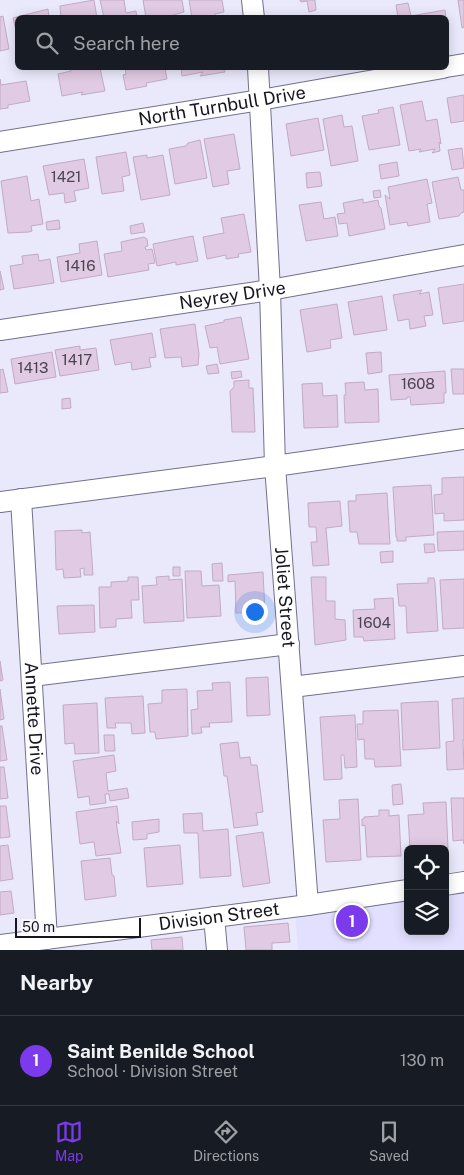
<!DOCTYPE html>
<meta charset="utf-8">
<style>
:root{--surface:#171b24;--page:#20242c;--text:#f1f3f6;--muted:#9ea1a6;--line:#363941;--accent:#7c3aed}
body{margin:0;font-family:"Public Sans",sans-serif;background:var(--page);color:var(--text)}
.controls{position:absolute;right:15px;bottom:15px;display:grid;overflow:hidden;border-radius:8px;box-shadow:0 2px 12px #0003}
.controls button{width:45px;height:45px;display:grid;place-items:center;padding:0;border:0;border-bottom:1px solid var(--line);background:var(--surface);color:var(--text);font:25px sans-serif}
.scale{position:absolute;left:15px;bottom:12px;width:126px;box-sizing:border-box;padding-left:5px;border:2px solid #171620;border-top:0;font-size:14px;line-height:18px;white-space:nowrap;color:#171620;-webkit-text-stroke:4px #f8f7fe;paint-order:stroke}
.you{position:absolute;left:254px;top:611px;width:18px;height:18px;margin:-12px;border:4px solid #fff;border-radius:50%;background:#1a73e8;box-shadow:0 0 0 8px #1a73e833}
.badge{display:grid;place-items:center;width:32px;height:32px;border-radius:50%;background:var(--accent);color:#fff;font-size:16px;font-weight:700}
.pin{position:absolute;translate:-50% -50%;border:2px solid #fff;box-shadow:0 1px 5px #0006}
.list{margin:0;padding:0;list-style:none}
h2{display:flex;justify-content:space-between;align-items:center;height:65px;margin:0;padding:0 20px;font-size:21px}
h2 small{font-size:16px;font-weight:400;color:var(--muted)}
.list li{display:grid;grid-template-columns:32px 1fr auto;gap:15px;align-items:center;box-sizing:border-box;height:90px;padding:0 20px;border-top:1px solid var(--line)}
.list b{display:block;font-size:19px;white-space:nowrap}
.list p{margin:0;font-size:16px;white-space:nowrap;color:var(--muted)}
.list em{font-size:16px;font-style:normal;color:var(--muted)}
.icon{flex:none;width:28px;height:28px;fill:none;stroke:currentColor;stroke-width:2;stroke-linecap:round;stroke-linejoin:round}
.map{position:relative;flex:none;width:464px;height:950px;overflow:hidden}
.search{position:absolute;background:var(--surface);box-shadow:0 2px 12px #0003;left:15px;right:15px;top:15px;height:55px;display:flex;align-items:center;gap:12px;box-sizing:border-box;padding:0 18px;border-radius:8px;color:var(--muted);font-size:19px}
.sheet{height:155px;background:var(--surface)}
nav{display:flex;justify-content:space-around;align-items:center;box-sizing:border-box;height:70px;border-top:1px solid var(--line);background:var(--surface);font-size:14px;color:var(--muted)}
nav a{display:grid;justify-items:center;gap:2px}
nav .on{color:var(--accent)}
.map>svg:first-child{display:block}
</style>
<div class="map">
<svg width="464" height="950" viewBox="0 0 464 950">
<rect width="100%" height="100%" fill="#eae9fb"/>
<path fill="#e2e0fe" d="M464,888V950H298L295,911L408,896V931H445V891Z"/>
<path fill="#e1cae3" stroke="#c1abc4" d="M94,0L97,18H61L60,6Z
M100,0H124L126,13L136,11L137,18H104Z
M143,0H182L184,12L163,18H146Z
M189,0H222L224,12L215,14L216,18H192Z
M300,0H315L316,10L309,12L307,1L301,2Z
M458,0H464V27L462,28Z
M408,3L411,16L445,10L446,18H398L396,5Z
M48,9L49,18H18V39L13,18Z
M3,16L9,49L0,51V17Z
M70,68H100L105,91L81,95L83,92L62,96L58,74L71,71Z
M125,68H165L167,79L146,83L147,86L126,90L123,75L126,74Z
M181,68H224L225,72L200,76L203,72L182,76Z
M0,79L1,85L26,81L30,101L8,105V108L0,109Z
M464,95V121L451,123L447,98Z
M422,101L426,121L437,119L441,144L439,142L440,151L432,153L435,149L419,152L421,149L409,151L400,105Z
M393,107L400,145L369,150L362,116L379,113L378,110Z
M342,115L344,127L352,126L358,161L331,166L323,119Z
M318,118L324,150L291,156L286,124Z
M234,134L240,169L227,171L229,184L213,187L204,139Z
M200,140L207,178L175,184L169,149L186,146L188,143Z
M462,148L464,168L452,170L448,150Z
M126,152L130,175L122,177L124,191L102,194L96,157Z
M147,155V158L163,155L170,195L141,200L133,157Z
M84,159L89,188L74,191L76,201L65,203L64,193L49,195L43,166Z
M397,162L399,176L381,179L379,165Z
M320,172L322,186L307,188L306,173Z
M27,176L31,201L39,199L43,224L31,226L32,231L29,232L8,233L1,181Z
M458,177L461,190H464V212L461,213L459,216L439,219L432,182Z
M427,179L432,203L427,204L430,222L408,226L407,222L390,225L385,195L390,199L388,187Z
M380,190L381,197L374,198L373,191Z
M363,199V203L378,200L379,206L381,208L385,229L349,236L347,223L339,224L337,214L345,213L343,203Z
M321,202L324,219L335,217L338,236L306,241L299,205Z
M244,214L251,252L238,254L239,257L226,259V255L207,259L203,237L224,233L221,218Z
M59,220L60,229L47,230L46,222Z
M143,223L145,232L131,234L130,226Z
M193,236L198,261L176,265V262L157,266L153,244Z
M144,237L147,239L148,246L145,247L146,250L152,249L155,263L148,264L149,270L108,277L104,254L122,251L121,242Z
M97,241L102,275L61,282L57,257L80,253L79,244Z
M38,254L39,261L50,259L54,283L14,289L10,266L23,264L22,256Z
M0,271L4,289L0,290Z
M464,284V321L443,324L438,288Z
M422,290L419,294L429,292L433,315L424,316L426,326L410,329L409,319L398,321L393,295Z
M382,296L387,330L354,335L348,302Z
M337,304L342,338L330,340L331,348L307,352L300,310Z
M241,317L249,359L220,364L217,347L210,348L205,326L224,322V320Z
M195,324L199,354L198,365L182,367L181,357L165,358L160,329Z
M152,333L156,357L149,358L151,367L132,370L131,362L115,365L110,340Z
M80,346V350L96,348L99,370L60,376L55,350Z
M52,352L56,377L15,384L11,359Z
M381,352L382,372L368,374L366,353Z
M217,364L219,373L208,374L206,366Z
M3,369L8,392L0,393V370Z
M451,369H464V394H453Z
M241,371L242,377L232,379L231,372Z
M445,371L446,393H444V403L411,405L410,397H407V399L391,400L389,375Z
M249,380V388H253L255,432H232L230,391L234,387V381Z
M364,382L365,390L378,389L379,422L345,423L344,395H346L345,383Z
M322,383L323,396L337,395L338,427L304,428L302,384Z
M70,398L71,408L62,409V399Z
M464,477V520L444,521V513L435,514L434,495L442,494V478Z
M431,485L434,535L406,537V541H397V537H396L393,487Z
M387,493L390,544H359L357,532H350L348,501H356V495Z
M340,501L342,526L326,528L329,565L313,566L311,542H317L316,527H309L308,503Z
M82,530V533L90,532L93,575H84V568L80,569L81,577L64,578L63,569L56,570L55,531Z
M464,531V550L438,551L437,532Z
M424,544H434L435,552L425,553Z
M393,551V562L381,563L380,552Z
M222,563L223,581H213L212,564Z
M173,567H180V576H173Z
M185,571H201L202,586L219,585L221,616L187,618Z
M263,572L265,612L236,613L235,581L228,582V575Z
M169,576V580L182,579L184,621L144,623L142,586L157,585L156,577Z
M128,577H138L139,600H131L132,618L116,619V627L100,628L99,587H111V582L128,581Z
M311,577H326V601H335V619L345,620L346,640L315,645Z
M428,578H434L435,583L438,631L407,633L406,606H399L397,584L428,583Z
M464,579V628L443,629L440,580Z
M393,598L395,639L364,641L363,637H354L353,610L375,609L374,599Z
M94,605L95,632L59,634L57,606Z
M0,661L3,680L0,681Z
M268,677L270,715L247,716L246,678Z
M230,682L232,722L209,723L210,727H201L202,733L192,734L191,710L198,709L197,691L213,690L212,683Z
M0,689L4,719L0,720Z
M187,689L188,736L156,739L155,732H150L148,704L162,703V690Z
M143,696L145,733L132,734L131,723H115L116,728H107L105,698Z
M464,698V740H463L464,769L447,770L446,742L454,741L452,699Z
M438,701L440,748L403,750L401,703Z
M97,703L99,753L75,754L74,743L65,744L63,705Z
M398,710L401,766L375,767L374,759H365L364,739L358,740L357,724H363V711Z
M355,715L357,767L345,768L344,755H341L342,779L324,780L320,717Z
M0,726H2L7,760L0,761Z
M104,735H114L115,751H105Z
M238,742L240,758L250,757L251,765H257L263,812L256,813L258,825L234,828L227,776H224L220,744Z
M114,755L116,771L106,773L108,791L127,788L129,798L110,801L109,794H105L106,803L90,805L89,796L78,798L73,761Z
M0,767H4L8,798L0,799Z
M401,784L403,804L393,805L392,785Z
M451,798H464V844L463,840L453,841Z
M358,799L361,860L326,862L323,820L340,819L339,800Z
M446,802L448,849H410L408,815L424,814L423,803Z
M0,806H6L10,837L0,838Z
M117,806L119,824L116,821L121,853L96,856L94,842L80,844L76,812Z
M379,810H389V816L399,815L401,856L367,857L365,825L362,826V819H364V817L379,816Z
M202,813L203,831L228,829L231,876L200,878L198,833H184L183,814Z
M159,819V832L147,834V839L133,840L132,822Z
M263,832L270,883L243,887L236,836Z
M8,845L13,879L0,881V846Z
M180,845L183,884L147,887L144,848Z
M110,858L112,875L114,876L116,896L85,900L81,861Z
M11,891L14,913L0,915V892Z
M288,923L290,942L272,943V950H246L244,927Z
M182,937L183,950H152L151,940Z"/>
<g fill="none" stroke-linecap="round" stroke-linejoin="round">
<defs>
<g id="minor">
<path d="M252,0L254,18"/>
<path d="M446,67L464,64"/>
<path id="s1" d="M258,68L270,290L275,466L308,905"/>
<path id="s2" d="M0,142L260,100L443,68"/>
<path id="s3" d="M0,330L270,290L464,255"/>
<path id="s4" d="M21,499L47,939"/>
<path d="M0,502L275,466L464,439"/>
<path d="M32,676L289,644"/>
<path d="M292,687L464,666"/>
<path d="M445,885L464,882"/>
<path d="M214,917L217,950"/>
<path id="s5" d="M0,945L308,905L408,890"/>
</g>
</defs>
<use href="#minor" stroke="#72708b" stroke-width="22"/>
<use href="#minor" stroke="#fff" stroke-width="20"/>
</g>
<g text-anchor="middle" stroke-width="5" stroke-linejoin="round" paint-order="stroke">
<g font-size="15" fill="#4a4351">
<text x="66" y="182">1421</text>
<text x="80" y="271">1416</text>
<text x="77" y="365">1417</text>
<text x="33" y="373">1413</text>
<text x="418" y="389">1608</text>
<text x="374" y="628">1604</text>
</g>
<g font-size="18" fill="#171620" stroke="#f8f7fe">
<text dy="6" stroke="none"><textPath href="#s2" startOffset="225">North Turnbull Drive</textPath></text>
<text dy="6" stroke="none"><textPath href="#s3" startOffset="235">Neyrey Drive</textPath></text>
<text dy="6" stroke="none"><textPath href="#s1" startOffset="530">Joliet Street</textPath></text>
<text dy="6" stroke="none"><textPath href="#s4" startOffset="220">Annette Drive</textPath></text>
<text dy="6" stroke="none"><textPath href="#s5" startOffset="221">Division Street</textPath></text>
</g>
</g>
</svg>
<div class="controls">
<button><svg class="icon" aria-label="locate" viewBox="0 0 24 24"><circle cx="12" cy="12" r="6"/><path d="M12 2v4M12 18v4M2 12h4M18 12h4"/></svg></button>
<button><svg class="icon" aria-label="layers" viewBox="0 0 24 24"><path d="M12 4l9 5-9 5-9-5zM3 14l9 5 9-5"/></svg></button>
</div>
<div class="scale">50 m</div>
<div class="you"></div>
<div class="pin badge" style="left:352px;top:921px">1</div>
<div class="search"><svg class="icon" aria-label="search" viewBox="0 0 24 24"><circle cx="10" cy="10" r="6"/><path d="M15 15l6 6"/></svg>Search here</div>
</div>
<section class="sheet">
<h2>Nearby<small></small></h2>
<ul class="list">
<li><span class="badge">1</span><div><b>Saint Benilde School</b><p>School · Division Street</p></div><em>130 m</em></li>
</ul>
</section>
<nav>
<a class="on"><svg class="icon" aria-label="map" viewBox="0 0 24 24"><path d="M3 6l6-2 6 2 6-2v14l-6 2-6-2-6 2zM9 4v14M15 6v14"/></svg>Map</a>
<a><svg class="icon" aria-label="directions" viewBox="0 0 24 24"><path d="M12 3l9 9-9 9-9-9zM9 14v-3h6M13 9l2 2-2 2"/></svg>Directions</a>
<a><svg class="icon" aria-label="saved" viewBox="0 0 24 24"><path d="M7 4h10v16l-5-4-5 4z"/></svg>Saved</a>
</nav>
